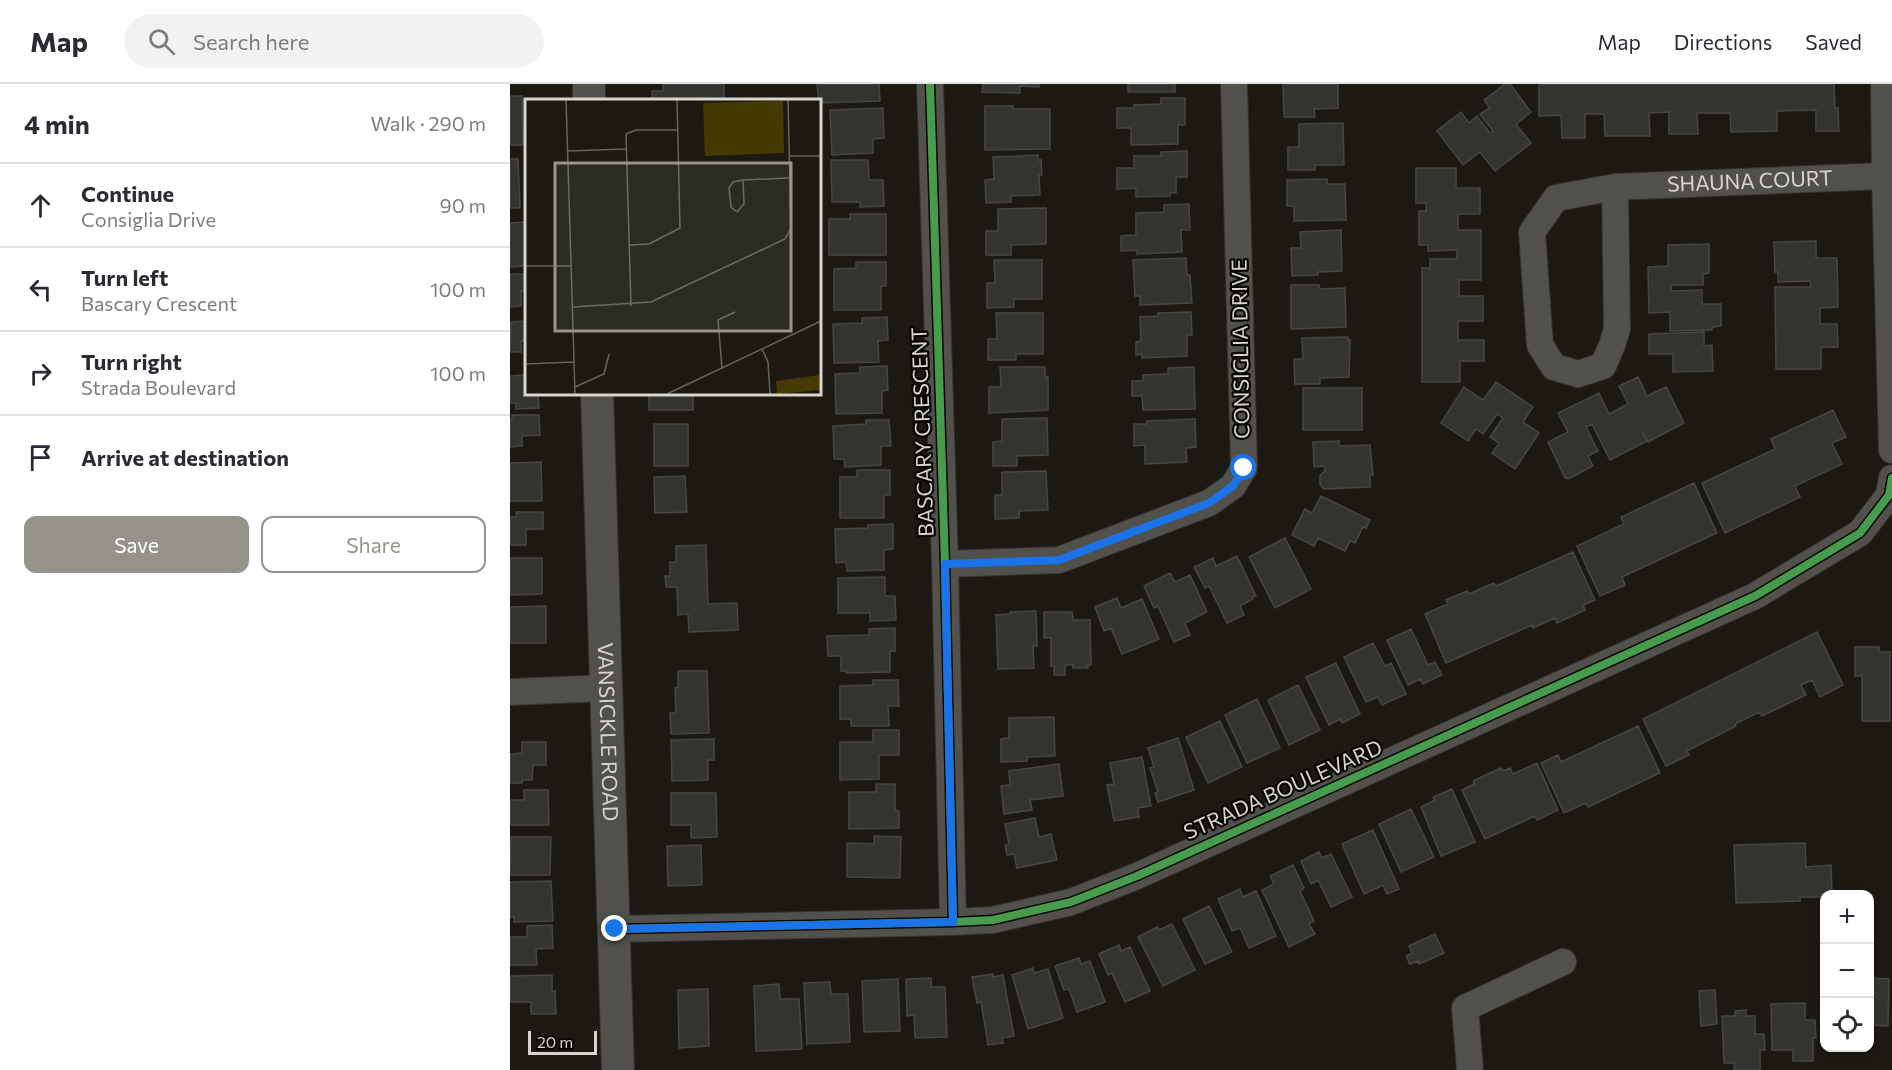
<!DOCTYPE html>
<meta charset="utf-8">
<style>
:root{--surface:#fff;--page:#f2f2f3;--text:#2b2b33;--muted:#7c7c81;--line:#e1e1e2;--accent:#95938b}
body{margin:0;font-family:Commissioner,sans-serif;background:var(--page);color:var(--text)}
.controls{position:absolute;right:18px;bottom:18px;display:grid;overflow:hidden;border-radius:12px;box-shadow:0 2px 4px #0004}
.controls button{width:54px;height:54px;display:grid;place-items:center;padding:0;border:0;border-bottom:2px solid var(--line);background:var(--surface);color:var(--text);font:30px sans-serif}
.scale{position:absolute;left:18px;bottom:15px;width:69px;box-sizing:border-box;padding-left:6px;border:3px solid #d7d5cc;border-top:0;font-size:16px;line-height:21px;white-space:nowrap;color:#d7d5cc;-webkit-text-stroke:4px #070602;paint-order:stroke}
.stop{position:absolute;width:18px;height:18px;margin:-14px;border:4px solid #1a73e8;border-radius:50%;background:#fff}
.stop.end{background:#1a73e8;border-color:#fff;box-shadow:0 2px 6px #0008}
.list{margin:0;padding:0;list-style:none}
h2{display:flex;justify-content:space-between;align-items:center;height:78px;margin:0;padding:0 24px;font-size:26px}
h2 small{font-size:20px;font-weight:400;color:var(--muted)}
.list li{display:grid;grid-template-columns:39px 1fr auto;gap:18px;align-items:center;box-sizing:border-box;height:84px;padding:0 24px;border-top:2px solid var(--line)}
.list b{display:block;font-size:22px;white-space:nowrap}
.list p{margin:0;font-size:20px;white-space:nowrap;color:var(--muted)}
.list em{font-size:20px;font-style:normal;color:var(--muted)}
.actions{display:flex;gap:12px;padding:18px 24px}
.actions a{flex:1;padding:14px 0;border:2px solid var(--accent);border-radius:12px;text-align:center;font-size:21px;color:var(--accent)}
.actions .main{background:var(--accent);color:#fff}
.icon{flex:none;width:33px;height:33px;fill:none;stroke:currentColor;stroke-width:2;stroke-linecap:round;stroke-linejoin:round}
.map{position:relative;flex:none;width:1382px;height:986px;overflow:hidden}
header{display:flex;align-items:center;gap:36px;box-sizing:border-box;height:84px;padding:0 30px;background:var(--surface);border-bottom:2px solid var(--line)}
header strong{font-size:28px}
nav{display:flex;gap:33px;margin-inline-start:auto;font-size:21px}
.search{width:420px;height:54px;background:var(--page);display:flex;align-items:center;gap:15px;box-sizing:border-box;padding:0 21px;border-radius:33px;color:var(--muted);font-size:22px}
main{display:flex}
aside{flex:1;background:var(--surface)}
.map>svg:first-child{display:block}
</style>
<header>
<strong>Map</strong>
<div class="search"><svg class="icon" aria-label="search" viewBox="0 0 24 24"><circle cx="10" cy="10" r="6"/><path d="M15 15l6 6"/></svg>Search here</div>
<nav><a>Map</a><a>Directions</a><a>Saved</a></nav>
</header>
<main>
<aside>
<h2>4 min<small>Walk · 290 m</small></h2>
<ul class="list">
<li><svg class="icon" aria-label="ahead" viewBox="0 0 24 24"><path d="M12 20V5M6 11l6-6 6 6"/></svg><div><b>Continue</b><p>Consiglia Drive</p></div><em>90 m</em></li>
<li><svg class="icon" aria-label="left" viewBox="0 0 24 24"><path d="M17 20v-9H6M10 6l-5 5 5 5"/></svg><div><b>Turn left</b><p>Bascary Crescent</p></div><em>100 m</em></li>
<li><svg class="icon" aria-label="right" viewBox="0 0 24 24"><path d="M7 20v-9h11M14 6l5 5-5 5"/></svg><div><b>Turn right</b><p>Strada Boulevard</p></div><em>100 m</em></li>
<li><svg class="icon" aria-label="arrive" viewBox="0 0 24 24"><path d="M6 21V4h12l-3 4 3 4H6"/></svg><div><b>Arrive at destination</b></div></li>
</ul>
<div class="actions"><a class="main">Save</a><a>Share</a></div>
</aside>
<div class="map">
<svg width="1382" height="986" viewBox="0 0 1382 986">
<rect width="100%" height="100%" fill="#1b1911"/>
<path fill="#333330" stroke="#474644" stroke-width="1.5" d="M153,0H214V16H142V7H153Z
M307,0H369L370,17L309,19Z
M473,0H529V3L510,2V9L472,8Z
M618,0H665V8H618Z
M773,0H828V24L804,25L805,33H774Z
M995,0H1000L1021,28L1006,40L1021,59L985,87L970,68L953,81L927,47L951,28L959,39L967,32L980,49L983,47L970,30L980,24L974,16Z
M1029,0H1324L1325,24H1328L1329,47H1306V26L1267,27V47L1221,48L1220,29H1187L1188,50H1159V28L1139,29L1140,52H1095L1094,30H1075V54H1052L1051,31L1029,32Z
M0,12H12L13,61H0Z
M651,14H675V41H668V60L621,61V44H607V24H624V21L651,20Z
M475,22H503V25H540V65L475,66Z
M373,24L374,54L363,55V69L322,71L320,26Z
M833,39L834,81H805V86H778V63H789V40Z
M677,67V93H666V109H660V112L626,113V104L607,105V84H624V72H651V68Z
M528,71V76H531L532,91H529L530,111L501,112V118L476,119L475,96L484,95L483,73Z
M0,75H8L10,124H0Z
M321,76H358L359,96H373L374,122L350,123V118H322Z
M906,84H946V104H970V130H948V146H971V196H949V212H973V237H948V256H974V277H950V298H912V184H920V175H947V166L918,167V161H909V127H916V119H906Z
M817,95V100H835L836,136L784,137V122H777V96Z
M679,120L680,146H671L672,168L627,170V166L611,167V152L626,151V129L654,128V121Z
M536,124V160L501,161V171H476V147H488V125Z
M340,130H376V171H319V135H340Z
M16,138V182L0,183V139Z
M831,146L832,187L808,188V191L782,192L781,164H791L790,148Z
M1306,157V174H1327L1328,223L1310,224V240H1327L1328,263H1311V285H1266L1265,203H1301L1300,197L1268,198V188H1265L1264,158Z
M1199,160V189L1193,190V201H1161V207L1192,206V220H1211V242L1202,243V246L1160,247V228L1139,229L1138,183L1158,182V161Z
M676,174L677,191H680L682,219L630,221V212H625L623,176Z
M484,176H532V215H504V223L477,224V199H485Z
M346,178H376V202H371V226H324V185L346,184Z
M0,190H16V207H11V222L0,223Z
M781,201H809L810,205L835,204L836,243L781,245Z
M681,228L682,251H677V272L632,274V270L626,271V258L631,257L630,233L648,232V229Z
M486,229H533V270H506V276H478V255H487Z
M377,233L378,256L368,257L369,278L324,279L323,240L352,239V234Z
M16,237V257H11V268H0L1,238Z
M1194,248V262L1202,261L1203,287L1163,288V270H1139V250Z
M838,253V256H840L839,293L810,294V300H785L784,275H793L792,254Z
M377,282L378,306L372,307V329L326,330L325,290L350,289V283Z
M490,283H535V293H538V326L479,329V303H491Z
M684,283L685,325L633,326L632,312H622V297H633V291L658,290V284Z
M14,291L15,307L16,309H28L29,324L6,325V319H0V292Z
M1128,293L1137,312L1156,303L1174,339L1138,358L1132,347L1137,357L1100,376L1082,340L1076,343L1088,367L1078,372L1083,382L1058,395L1055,394L1038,358L1058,348L1048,329L1089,309L1099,330L1118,320L1109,302Z
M986,298L1023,323L1013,338L1029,349L1005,385L982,369L989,359L980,353L993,334L987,330L973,350L966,345L958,357L931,339L954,303L973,316Z
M793,304H852V346H793Z
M139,309H183V326H139Z
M1323,326L1336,353L1322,359L1332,380L1285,402L1290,413L1215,449L1192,399L1265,365L1261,355Z
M2,331H29L30,351L12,352V362L0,363V335H2Z
M537,334L538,371L507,372V382H483V358L492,357V335Z
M685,335L686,363L676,364L677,378L635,380V361L624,362V340H637V337Z
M356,336H379L381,362H371V381L335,383L334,375H324L323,342L356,340Z
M144,340H178V382H144Z
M829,357V362L860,361L863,391H860V403L814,405L810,401V391L815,387V382L804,383L803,358Z
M31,378L32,417H0V379Z
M347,386H380V411H374V434H330V393H347Z
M536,387L538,426L509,427V434L485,435V411H492V388Z
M175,392L177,428L145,429L144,393Z
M1184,399L1207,449L1112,493L1115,501L1090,512L1067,462L1114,440L1111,433Z
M811,412L860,436L856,444L853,443L845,459L840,457L835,467L808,454L804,462L782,451L795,425L802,429Z
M6,428H33V445H16V461H0V433H7Z
M383,440V465L374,466V486L337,487L336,478L326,479L325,445L358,444V441Z
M775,454L801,505L765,524L739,473Z
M196,461L198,520L227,519L228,546L179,548L178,530L168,531L167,503H156L155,492H160V478H166V462Z
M1063,468L1085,516L1073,521L1075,526L1047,539L1045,534L1023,544L1022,541L936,579L915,530L938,520L936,516L957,507L959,510L984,499L986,502Z
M727,472L746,512L742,513L743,515L730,522L734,531L717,539L699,502L695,504L684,483L703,474L706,482Z
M0,474H32V510L0,511Z
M660,489L665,498L680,491L697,528L675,539L680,551L664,558L648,522L644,524L634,502Z
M375,493V512H385L386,536L360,537V529H328V494Z
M607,514L611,524L632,515L649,555L612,570L601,544L594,547L585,523Z
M36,522V559H0V523Z
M526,527L527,562H523L524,584L488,585L486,531L500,530V528Z
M534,528H562L563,536H580L581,581H578V584H563V581H555V591H544V582H541V554H534Z
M385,544V567H380V588L336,589V587H331V572H318L317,552L359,551V545Z
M901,545L918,581L925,578L932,591L913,600L910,595L898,601L877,556Z
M1307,548L1333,601L1310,613L1302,596L1291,601L1296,611L1252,632L1249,628L1225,640L1226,642L1177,667L1179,671L1156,682L1133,635Z
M863,559L875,582L881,579L896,610L872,621L868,613L856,618L834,573Z
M1345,563H1369V568H1380V637H1352V592H1345Z
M826,579L850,630L832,639L830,635L819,641L796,593Z
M168,587H197L199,649L161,650L160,629H166L165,604L168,603Z
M363,596H388L389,622H378L379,642H341V635H330V602L363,601Z
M788,601L810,646L779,661L758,616Z
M747,615L770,664L737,679L715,631Z
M544,633L545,672L517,673V677L491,678V655L499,654V634Z
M710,637L732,683L698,699L676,653Z
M1128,642L1150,689L1078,723L1076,719L1054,729L1031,679L1048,671L1051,678Z
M363,646H389V671H369V695L330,696V658H363Z
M668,654L684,706L648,718L645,709L648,708L640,684L644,683L638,664Z
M204,655V676H198V696L162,697L161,656Z
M12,658H36V681H23L22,696H12V699H0V670L12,669Z
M632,673L641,722L628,724L629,733L604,737L597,701L604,700L600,679Z
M1027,679L1048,726L1027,736L1025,732L975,755L952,706L964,700L963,697L991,684L993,687L1000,684L1003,690Z
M549,680L553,712L520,716L522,726L494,730L491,702L500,701L499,687Z
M366,700H385V727H389V744L339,745V708H366Z
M942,705L965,758L931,772L911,723L925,716L923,713Z
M14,706H38L39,741H0V716H14Z
M161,709H206L207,753L181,754V741H161Z
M901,725L924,773L891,788L869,740Z
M525,734L529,753L541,750L547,776L507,784L504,770L497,771L495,761L499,760L495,740Z
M863,746L889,805L877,810L873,801L854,810L832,760Z
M364,752L391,753L390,794L337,793V759L364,760Z
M1,753H41L40,791H0Z
M1295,759L1296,783L1321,781L1322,810H1314V813H1290V817L1226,819L1224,761Z
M191,761L192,801L158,802L157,762Z
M809,768L812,774L821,770L842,813L821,823L808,796L801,800L791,777Z
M783,781L794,804L790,807L804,837L799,840L805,850L779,863L752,806L764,800L760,792Z
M41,797L43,837L4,838V833H0V798Z
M730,805L733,813L746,807L766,852L739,864L730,844L722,847L708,815Z
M699,822L722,868L695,880L673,835Z
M662,840L685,886L653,902L628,853L647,843L649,846Z
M42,841L43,864L26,865L27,881H0V853H17V842Z
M925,850L934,869L909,880L908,877L900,880L896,872L902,869L899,862Z
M609,861L611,867L620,863L640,907L615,918L602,889L598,891L589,870Z
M569,874L571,880L580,877L595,918L567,928L559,905L554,906L545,882Z
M523,884L524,889L538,885L553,934L518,945L502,891Z
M483,890V893L493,891L504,952L492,954L493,959L478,961L471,918L467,919L462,893Z
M42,891V907H45L46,930H21V918H0V892Z
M421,894V903H435L437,953L405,954L404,931L397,932L396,895Z
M1360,894L1379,895L1378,942L1360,941Z
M388,895L390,947L354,948L352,897Z
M320,898L321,910H338L340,958L297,960L294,899Z
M269,900L270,915H289L292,965L246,967L244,902Z
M198,905L199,962L169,964L168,906Z
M1205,906L1207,940L1191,942L1189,907Z
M1295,919V936H1305L1306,954H1303V977H1283V966H1262L1261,920Z
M1236,926V932H1245V950H1254L1255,966H1250V986H1224V979H1214L1212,932H1225V927Z"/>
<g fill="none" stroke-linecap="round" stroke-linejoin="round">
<defs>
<g id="minor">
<path d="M420,0L435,480L443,838"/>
<path d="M1374,0L1375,92L1382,366"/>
<path id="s1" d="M1105,103L1107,245L1102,261L1093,282L1068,290L1044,283L1030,261L1022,148L1046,114L1105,103L1375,92"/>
<path d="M435,480L549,476L699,419L723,402L734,384L724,0"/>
<path d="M0,608L97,604"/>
<path d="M105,845L443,838L483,836L561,818L627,792L1245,512L1350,449L1379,411L1382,394"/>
<path d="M960,986L955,924L1053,878"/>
</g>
<g id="tertiary">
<path d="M79,0V16"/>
<path id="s2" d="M87,309L108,986"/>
</g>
</defs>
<use href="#minor" stroke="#33322c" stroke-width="28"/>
<use href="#tertiary" stroke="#33322c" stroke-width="34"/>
<use href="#minor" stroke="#52504a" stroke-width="26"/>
<use href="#tertiary" stroke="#52504a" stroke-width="32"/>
<defs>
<path id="cycleway" d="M420,0L435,480L443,838
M105,845L443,838L483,836L561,818L627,792L1245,512L1350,449L1379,411L1382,394"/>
</defs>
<use href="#cycleway" stroke="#070602" stroke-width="11"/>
<use href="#cycleway" stroke="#469c4c" stroke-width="8"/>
</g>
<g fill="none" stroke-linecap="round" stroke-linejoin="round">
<path stroke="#1a73e8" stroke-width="8" d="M105,845L443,838L435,480L549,476L699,419L723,402L734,384"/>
</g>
<g text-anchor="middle" stroke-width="4.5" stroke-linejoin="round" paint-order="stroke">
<g font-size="21" fill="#d7d5cc" stroke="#070602">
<text dy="7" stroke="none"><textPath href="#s1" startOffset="609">SHAUNA COURT</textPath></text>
<text transform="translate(731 265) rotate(-91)" y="7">CONSIGLIA DRIVE</text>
<text transform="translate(413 348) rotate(-92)" y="7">BASCARY CRESCENT</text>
<text dy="7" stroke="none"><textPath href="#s2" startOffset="339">VANSICKLE ROAD</textPath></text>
<text transform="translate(773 706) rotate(-24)" y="7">STRADA BOULEVARD</text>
</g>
</g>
<g transform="translate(15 15)">
<rect width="296" height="296" fill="#1b1911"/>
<path d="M258,2L259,54L180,57L178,4ZM295,276V291L252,295L251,282Z" fill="#463902"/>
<path fill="none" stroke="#66645c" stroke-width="1.5" d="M41,0L50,295M43,52L101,50M264,57H296M218,81L219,105L212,113L206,108L204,89L208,83L218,81L264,79M104,146L124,145L155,129L152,0M0,167H46M106,207L101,35L111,31H153M48,208L126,203L260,140L266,130L263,0M237,250L243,263L245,295M0,265L49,263M197,270L193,221L210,213M50,288L79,275L84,255M142,295L296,222"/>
<path fill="#95938b" fill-opacity="0.15" stroke="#95938b" stroke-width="3" d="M30,64H266V232H30Z"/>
<rect width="296" height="296" fill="none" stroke="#d7d5cc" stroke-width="3"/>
</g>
</svg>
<div class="controls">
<button>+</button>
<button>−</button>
<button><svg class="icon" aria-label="locate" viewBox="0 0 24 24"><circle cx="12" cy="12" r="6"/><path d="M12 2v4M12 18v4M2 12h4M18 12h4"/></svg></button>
</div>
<div class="scale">20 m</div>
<div class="stop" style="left:734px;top:384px"></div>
<div class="stop end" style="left:105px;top:845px"></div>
</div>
</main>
